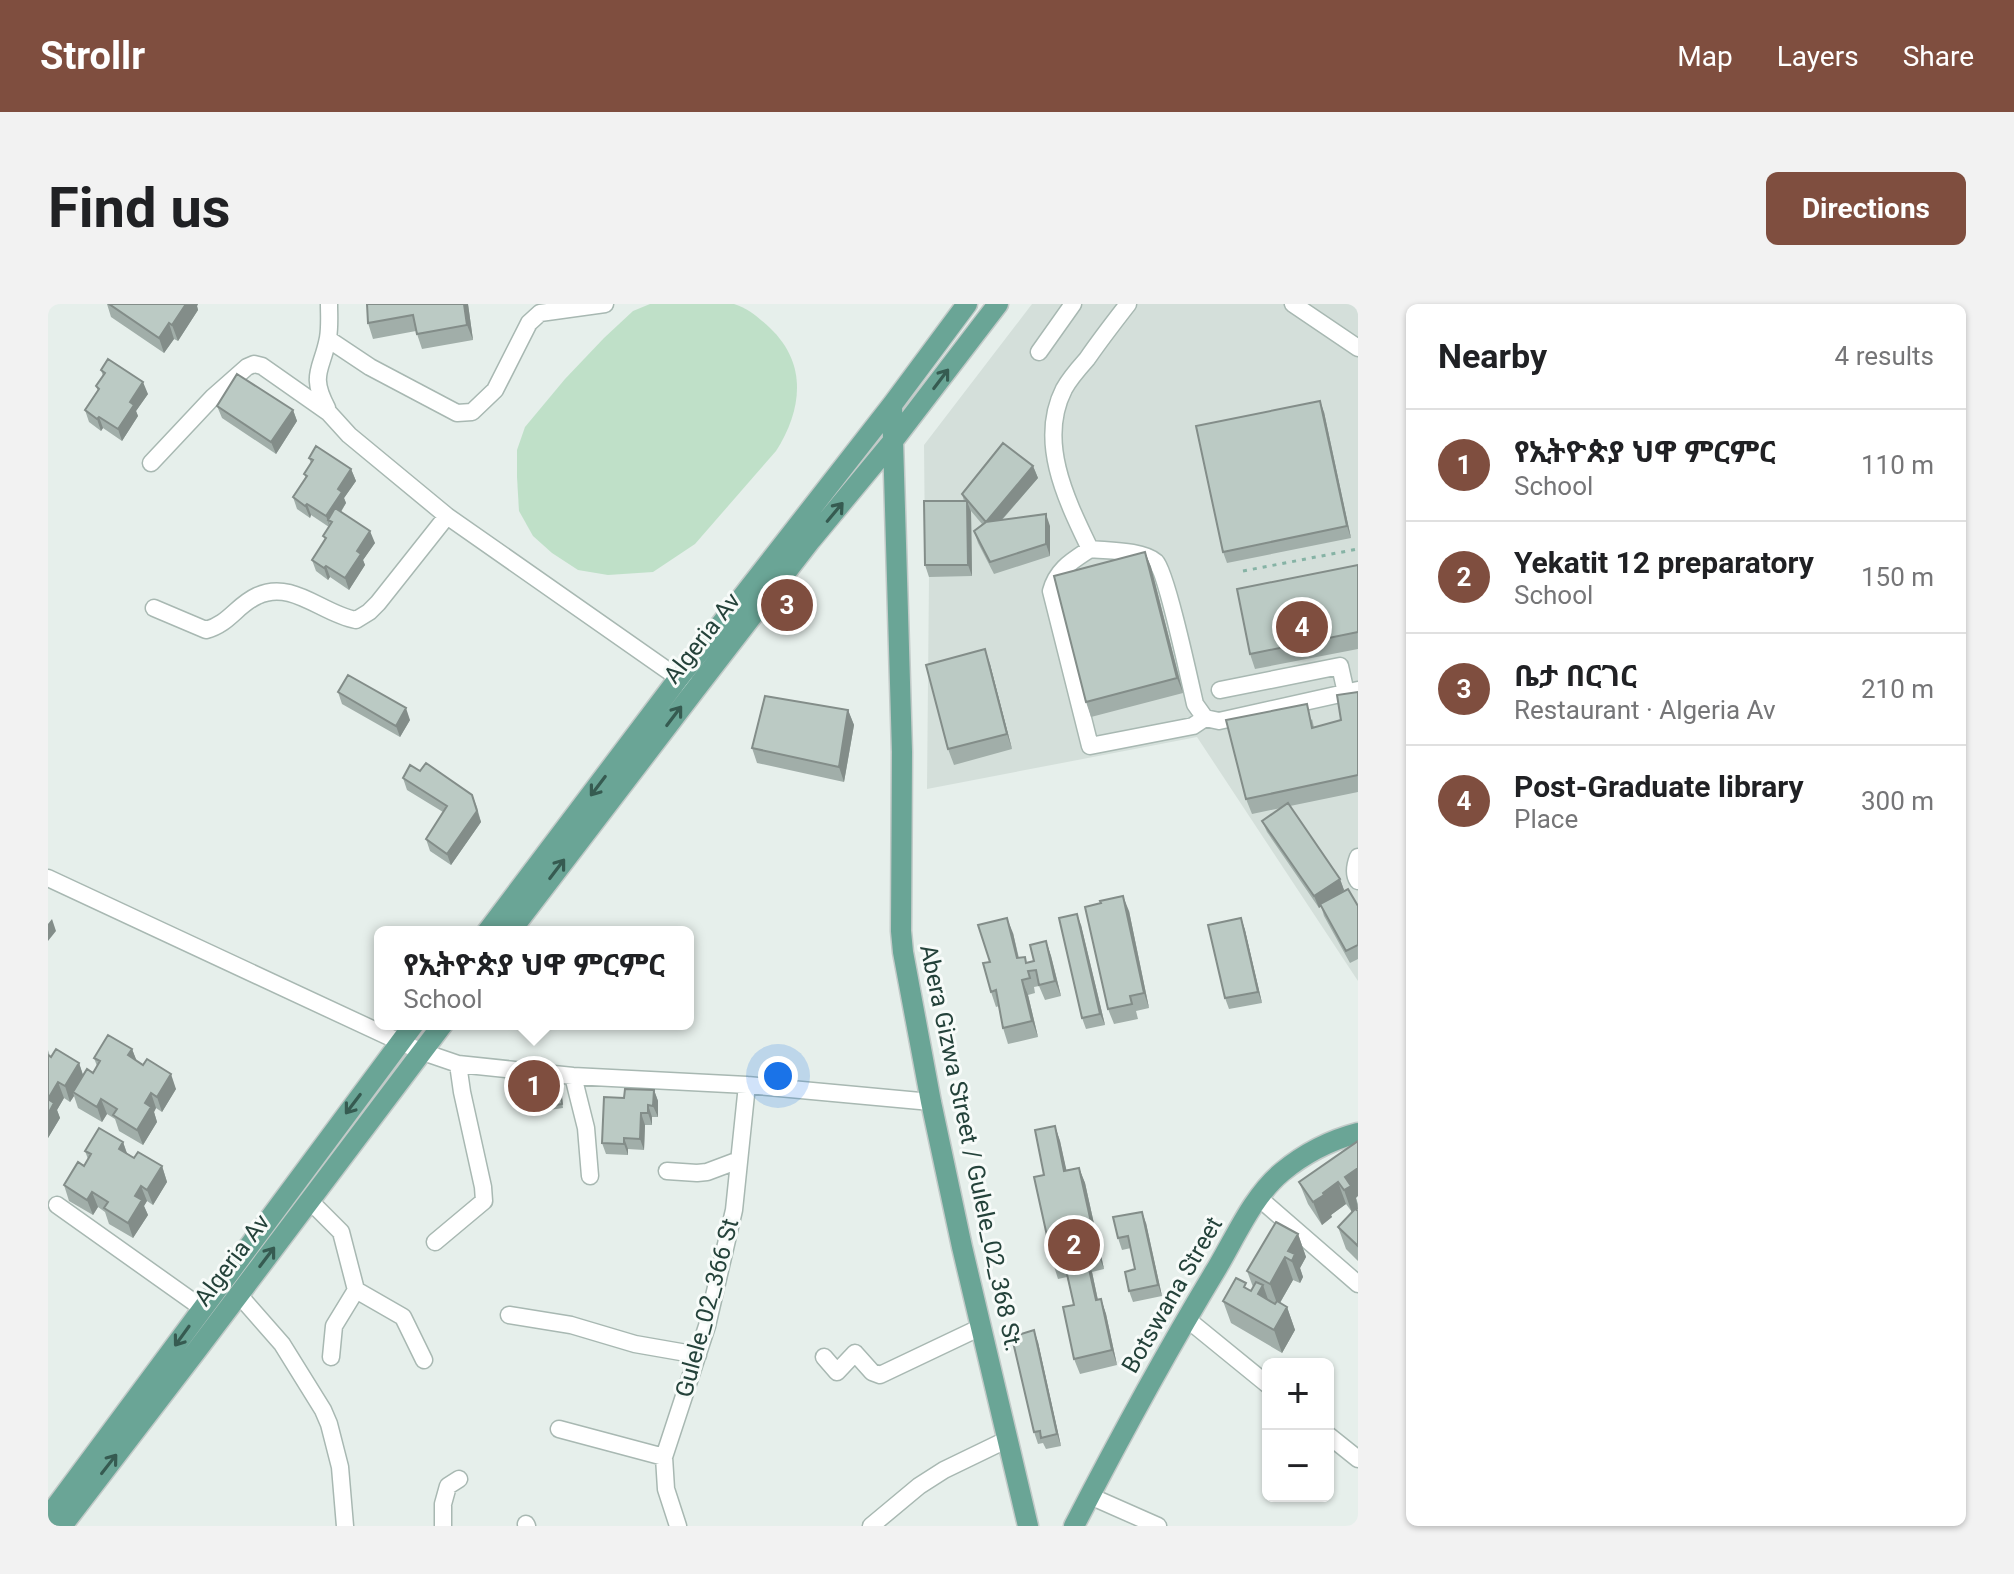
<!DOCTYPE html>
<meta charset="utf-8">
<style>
:root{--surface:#fff;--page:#f2f2f2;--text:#202124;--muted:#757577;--line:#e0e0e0;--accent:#7f4e3f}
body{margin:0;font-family:Roboto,"Noto Sans Ethiopic",sans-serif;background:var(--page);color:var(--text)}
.controls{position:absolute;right:24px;bottom:24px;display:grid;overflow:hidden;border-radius:12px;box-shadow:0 2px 6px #0004}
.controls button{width:72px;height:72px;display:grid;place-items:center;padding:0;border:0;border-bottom:2px solid var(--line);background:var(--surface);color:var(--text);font:40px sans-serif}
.you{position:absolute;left:730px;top:772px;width:28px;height:28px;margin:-20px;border:6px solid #fff;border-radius:50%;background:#1a73e8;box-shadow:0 0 0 12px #1a73e833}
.badge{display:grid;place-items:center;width:52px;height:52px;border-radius:50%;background:var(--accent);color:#fff;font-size:26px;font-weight:700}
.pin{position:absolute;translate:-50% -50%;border:4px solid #fff;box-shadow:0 2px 8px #0006}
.popup{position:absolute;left:326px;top:622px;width:320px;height:104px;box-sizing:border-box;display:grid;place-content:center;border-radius:12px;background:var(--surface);filter:drop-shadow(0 2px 6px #0005);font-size:26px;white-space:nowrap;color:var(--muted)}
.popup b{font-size:30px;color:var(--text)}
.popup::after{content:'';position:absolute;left:50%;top:100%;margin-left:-16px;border:16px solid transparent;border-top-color:var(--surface)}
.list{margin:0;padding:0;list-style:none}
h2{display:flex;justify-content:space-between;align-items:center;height:104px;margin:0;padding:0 32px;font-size:34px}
h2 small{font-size:26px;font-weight:400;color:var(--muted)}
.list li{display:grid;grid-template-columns:52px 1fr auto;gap:24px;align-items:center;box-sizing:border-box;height:112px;padding:0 32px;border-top:2px solid var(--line)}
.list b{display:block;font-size:30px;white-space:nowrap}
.list p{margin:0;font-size:26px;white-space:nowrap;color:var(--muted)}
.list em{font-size:26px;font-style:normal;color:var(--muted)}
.map{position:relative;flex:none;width:1310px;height:1222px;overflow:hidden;border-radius:12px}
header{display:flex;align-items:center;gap:48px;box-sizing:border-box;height:112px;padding:0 40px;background:var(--accent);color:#fff}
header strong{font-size:38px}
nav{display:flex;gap:44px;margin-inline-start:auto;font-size:28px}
.intro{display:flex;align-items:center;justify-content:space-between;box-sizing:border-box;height:192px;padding:0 48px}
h1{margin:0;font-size:56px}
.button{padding:20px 36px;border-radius:12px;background:var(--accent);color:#fff;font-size:28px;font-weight:700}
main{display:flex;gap:48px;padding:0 48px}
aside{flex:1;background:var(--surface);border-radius:12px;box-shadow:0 2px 6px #0004}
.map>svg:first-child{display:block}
</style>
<header>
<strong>Strollr</strong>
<nav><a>Map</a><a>Layers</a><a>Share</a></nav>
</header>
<div class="intro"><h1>Find us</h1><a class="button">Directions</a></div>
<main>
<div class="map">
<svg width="1310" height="1222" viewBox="0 0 1310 1222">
<rect width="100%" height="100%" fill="#e6efeb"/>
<path fill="#d4dfda" d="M984,0H1310V677L1149,433L879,485L881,273L877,244L876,141Z"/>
<path fill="#bfe0c8" d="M602,0H686C700,4 711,14 722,24C760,60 754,106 728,147L647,240L605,268L560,271L530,266L504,249L485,232L471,207L469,173V146L477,123L517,75L556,34L585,7Z"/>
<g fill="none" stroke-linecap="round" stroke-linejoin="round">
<defs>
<path id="minor" d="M1080,0C1066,18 1052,36 1039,55C1031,64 1022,74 1016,85C989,138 1019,197 1042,245C1059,247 1094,246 1108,258C1118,267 1142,378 1147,400L1157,414L1171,417L1310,386
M1245,0L1310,44
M280,35L322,63L409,109L424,108L447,86L481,19L492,9L557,0
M991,48L1025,0
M279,104C261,70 274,66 280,34C282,22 281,11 281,0
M103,159L165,93L199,63L206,60L214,62L281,109L301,131L399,212L639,380
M1042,245C1024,257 1009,265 1003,287L1042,442L1145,422L1157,414
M106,304L158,326C181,320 189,301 209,292C244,275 274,310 308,316L321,308L330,299L399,212
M1172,386L1292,362L1298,389
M1310,553C1307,561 1305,570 1310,577
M0,574L352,738L375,748L410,760L525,772L699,781L883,798
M525,772L538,824L542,872
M619,867L649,869L659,868L691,856
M1211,894L1310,980
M261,896L293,928L308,986L286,1022L283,1053
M9,901L154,1004
M387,938L436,897L435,883L414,788L410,760
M308,986L355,1013L376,1056
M191,991L234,1040L275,1106L281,1120L292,1163L297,1222
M461,1011L523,1021L587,1040L650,1051
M1139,1015L1220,1081
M776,1053L789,1068L807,1049L824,1068L832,1071L933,1023
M511,1125L616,1153
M1280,1131L1310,1155
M1042,1192L1110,1222
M478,1220L479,1222
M395,1222V1200L400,1182L411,1175
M630,1222L618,1185L616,1153L659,1022L686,906L699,781
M823,1222L871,1182L896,1166L958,1136"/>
<path id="major" d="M844,101L854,448L853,627L855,648L883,798L914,943L980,1222
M439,628L630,375L844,101L919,0
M462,628L647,386L763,236L845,137L950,0
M0,1213L366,720
M14,1222L149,1046L395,720
M1026,1222C1071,1135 1118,1048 1169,964C1188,932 1205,892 1234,868C1256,850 1283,836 1310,829"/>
</defs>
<use href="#minor" stroke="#a8b8b2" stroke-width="19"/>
<use href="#major" stroke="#c2cac8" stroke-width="23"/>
<path stroke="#86b3a5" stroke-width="3" stroke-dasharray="4 6" stroke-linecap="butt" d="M1195,267L1310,245"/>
<use href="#minor" stroke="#fff" stroke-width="16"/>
<use href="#major" stroke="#6aa596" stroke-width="20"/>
</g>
<path fill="#a1aea9" d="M59,0H150L149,2L150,6L130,37L126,35L116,49L63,13Z
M319,0H420L425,36L374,45L368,27L325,35L320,19Z
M53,66L100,90L88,107L90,112L74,137L55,124L53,127L41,118L37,106L50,87L48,82L55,72Z
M169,102L245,106L249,117L228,150L174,114Z
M1276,108L1303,234L1179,259L1175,248Z
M261,154L303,165L308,177L296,194L298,199L293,208L327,239L315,256L317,261L301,286L282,273L280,276L268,267L264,256L277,236L275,232L281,223L263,211L262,214L249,205L245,193L258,174L256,170L263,159Z
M985,162L990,174L954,216L1002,222V252L946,270L930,239L926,227L934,220L923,207L924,272L881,273L877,261L916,197L914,190Z
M1097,248L1103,263L1135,389L1043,413L1038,398Z
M1310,261V345L1207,365L1202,350Z
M942,360L964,445L906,461L900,445Z
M290,388L362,416L352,433L294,400Z
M1310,388V488L1242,502L1292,575L1296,586L1310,602V655L1302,659L1276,612L1273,602L1271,604L1219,528L1214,517L1233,504L1204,510L1198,495L1264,415L1266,423L1293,416Z
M800,406L806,421L796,478L709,459L704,444Z
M372,467L424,491L429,503L433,518L403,561L382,547L378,535L395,508L359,486L355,474Z
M1053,599L1081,607L1101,704L1088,707L1090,715L1066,720L1060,705Z
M1193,614L1197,626L1214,699L1181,705L1177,694Z
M1033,621L1057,721L1038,725L1034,714Z
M965,629L971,654L979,659L986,657L998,637L1003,652L1013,692L997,696L991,682L986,683L987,689L980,691L990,733L960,740L955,724L951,702L948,703L943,688L942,658Z
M84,745L88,756L128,785L114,808L108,804L106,808L109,818L95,841L71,827L67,815L59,810L54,818L30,804L26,792L22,798L16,794L9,806L12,814L0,834V746L2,752L31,759L35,771L45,769L49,762L46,754Z
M606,786L610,797V813H604V821H597L596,846L580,845V851L558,850L554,839L576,794Z
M513,787L515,804L501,806L500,802Z
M1007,822L1012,837L1018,866L1031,864L1037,879L1056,965L1044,968L1050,996L1053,995L1058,1010L1069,1061L1032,1070L1026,1055V1001L1019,973L1010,975L1005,959L996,871Z
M1310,837L1308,894L1310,900V905L1309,906L1310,907V957L1298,945L1290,923L1304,908L1298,900L1283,911L1284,913L1274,921L1260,900L1251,878Z
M75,838L79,849L86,854L114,862L119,878L105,901L99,897L96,902L100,911L85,934L61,920L57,908L50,903L45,911L21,897L16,881L36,862L40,855L37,847Z
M1098,919L1114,992L1085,998L1081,987L1087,965L1083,944L1074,946L1070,934Z
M1250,930L1258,953L1252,964L1255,973L1252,979L1245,976L1232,999L1239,1003L1247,1026L1234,1049L1183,1019L1175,997L1199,985L1203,987L1205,983L1199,967Z
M990,1038L1013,1142L998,1145L995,1139L990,1140L986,1128Z"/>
<path fill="#838d89" d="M138,0H150L149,2L150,6L130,37L124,21Z
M416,0H420L425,36L419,21Z
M121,19L126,35L116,49L111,34Z
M95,78L100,90L88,107L90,112L74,137L70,125L82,98Z
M1272,97L1276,108L1303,234L1299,222Z
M245,106L249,117L228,150L223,138Z
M51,113L55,124L53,127L49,115Z
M985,162L990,174L942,229L938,218Z
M303,165L308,177L296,194L298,199L285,220L280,216L282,224L278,212L290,185Z
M919,197L923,208L924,272L920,261Z
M259,200L263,211L262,214L257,202Z
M998,210L1002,222V252L998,240Z
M322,227L327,239L315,256L317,261L301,286L297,274L309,247Z
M1097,248L1103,263L1135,389L1129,374Z
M278,262L282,273L280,276L276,264Z
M937,345L942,360L964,445L959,430Z
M358,404L362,416L352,433L348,422Z
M800,406L806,421L796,478L791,463Z
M424,491L433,518L403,561L399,550Z
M1292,575L1296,586L1271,604L1266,592Z
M1075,592L1081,607L1101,704L1096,689Z
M1029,610L1033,621L1057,721L1052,710Z
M959,614L965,629L974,670L969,654Z
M1193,614L1197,626L1214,699L1210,688Z
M4,615L8,627L0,637V620Z
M998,637L1003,652L1013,692L1007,677Z
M974,676L980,691L990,733L984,717Z
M84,745L90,760L80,751Z
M31,759L36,774L25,788L26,792L22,798L17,782Z
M123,770L128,785L114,808L109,793Z
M10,778L16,794L9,806L12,814L0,834V795Z
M606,786L610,797V813L605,802Z
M103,789L108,804L106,808L109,818L95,841L89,826L97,799Z
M53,795L59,810L54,818L49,803Z
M600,801L604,813V821L600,809Z
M593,809L597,821L596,846L592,835Z
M1007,822L1012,837L1022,882L1016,867Z
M576,834L580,845V851L576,840Z
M75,838L80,853L71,845Z
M114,862L119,878L105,901L99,886Z
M1031,864L1037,879L1056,965L1050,950Z
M1310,864V892L1308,894L1310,905L1304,909L1296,886L1297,873Z
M1290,878L1298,900L1283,911L1284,913L1274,921L1265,898L1275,889Z
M93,882L99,897L96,902L100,911L85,934L80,919L87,892Z
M44,888L50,903L45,911L39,896Z
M1094,908L1098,919L1114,992L1110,981Z
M1250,930L1258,953L1252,964L1255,973L1252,979L1240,947Z
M1038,952L1044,968L1053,1011L1048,996Z
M1237,953L1245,976L1230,1002L1222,980Z
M1215,981L1223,1004L1210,990Z
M1053,995L1058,1010L1069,1061L1064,1046Z
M1239,1003L1247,1026L1234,1049L1226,1026Z
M986,1026L990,1038L1013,1142L1009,1130Z"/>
<path fill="#bbcac4" stroke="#838d89" stroke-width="2" d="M61,0H138L124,21L121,19L111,34Z
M319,0H416L419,21L369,30L365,11L320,19Z
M60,55L95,78L82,98L86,101L70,125L51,113L49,115L37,106L51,85L48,82L57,69L53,66Z
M189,70L245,106L223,138L169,102Z
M1272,97L1299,222L1175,248L1148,122Z
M955,139L985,162L938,218L998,210V240L942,258L926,227L938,218L914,190Z
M268,142L303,165L290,185L294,188L278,212L259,200L257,202L245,193L259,172L256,170L265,156L261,154Z
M876,197H919L920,261H877Z
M287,204L322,227L309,247L313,250L297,274L278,262L276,264L264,256L278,234L275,232L284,218L280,216Z
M1097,248L1129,374L1038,398L1006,272Z
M1310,261V328L1202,350L1189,285Z
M937,345L959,430L900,445L878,361Z
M300,371L358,404L348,422L290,388Z
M1310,388V471L1198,495L1178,416L1259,400L1264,424L1293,416L1289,391Z
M717,392L800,406L791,463L704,444Z
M378,459L424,491L429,507L399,550L378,535L399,502L355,474L362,461L372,467Z
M1240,499L1292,575L1266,592L1214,517Z
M1300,585L1310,602V641L1298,647L1272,600Z
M1075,592L1096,689L1082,692L1084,700L1060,705L1037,603L1053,599L1052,597Z
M1029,610L1052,710L1034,714L1011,614Z
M959,614L969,654L977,653L978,659L986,657L982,641L998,637L1007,677L991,681L988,666L980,667L982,674L974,676L984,717L955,724L948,686L943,688L935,659L942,658L930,621Z
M1193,614L1210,688L1177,694L1160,621Z
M60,731L84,745L80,751L95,761L99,755L123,770L109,793L103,789L97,799L103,803L89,826L65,811L69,805L53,795L49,803L25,788L39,765L45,769L52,757L46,754Z
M8,745L31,759L17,782L10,778L0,795L6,799L0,810V751L3,753Z
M512,783L514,800L500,802L498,785Z
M577,785L606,786L605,802L600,801V809H593L592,835L576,834V840L554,839L556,793L576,794Z
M1007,822L1016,867L1031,864L1050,950L1038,952L1048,996L1053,995L1064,1046L1026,1055L1015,1003L1026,1001L1016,957L1005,959L986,873L996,871L987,826Z
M51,824L75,838L71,845L86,854L90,848L114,862L99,886L93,882L87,892L94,896L80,919L56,904L60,898L44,888L39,896L16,881L30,858L36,862L43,850L37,847Z
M1310,837V864L1297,873L1303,882L1296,886L1290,878L1275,889L1276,891L1265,898L1251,878Z
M1307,905L1310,907V942L1290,923Z
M1094,908L1110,981L1081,987L1077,968L1087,965L1080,932L1070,934L1065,913Z
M1228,918L1250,930L1240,947L1247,950L1244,957L1237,953L1222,980L1199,967Z
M1188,974L1198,979L1196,983L1203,987L1208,978L1215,981L1210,990L1227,1000L1229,997L1239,1003L1226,1026L1175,997Z
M986,1026L1009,1130L993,1134L992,1127L986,1128L965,1038L971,1037L970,1031Z"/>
<defs><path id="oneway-shaft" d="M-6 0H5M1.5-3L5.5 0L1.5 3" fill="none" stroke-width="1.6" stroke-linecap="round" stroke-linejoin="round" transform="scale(2)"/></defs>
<g stroke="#365b51">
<use href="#oneway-shaft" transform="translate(893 75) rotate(-53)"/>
<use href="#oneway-shaft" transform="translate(787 208) rotate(-50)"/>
<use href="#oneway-shaft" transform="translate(626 412) rotate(-53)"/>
<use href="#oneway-shaft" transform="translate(550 482) rotate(127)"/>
<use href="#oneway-shaft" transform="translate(509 565) rotate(-53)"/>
<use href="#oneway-shaft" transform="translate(305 800) rotate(127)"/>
<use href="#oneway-shaft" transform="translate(219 953) rotate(-53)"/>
<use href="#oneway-shaft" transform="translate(134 1032) rotate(126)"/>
<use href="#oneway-shaft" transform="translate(61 1160) rotate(-52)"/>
</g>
<g text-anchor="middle" stroke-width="6" stroke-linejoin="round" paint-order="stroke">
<g font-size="24" fill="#24423a" stroke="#f7fbf9">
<text transform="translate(654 334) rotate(-52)" y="8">Algeria Av</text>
<text transform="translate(923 844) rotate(78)" y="8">Abera Gizwa Street / Gulele_02_368 St.</text>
<text transform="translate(184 956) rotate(-53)" y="8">Algeria Av</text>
<text transform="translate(1124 991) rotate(-60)" y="8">Botswana Street</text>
<text transform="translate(659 1004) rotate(-75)" y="8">Gulele_02_366 St</text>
</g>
</g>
</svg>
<div class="controls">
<button>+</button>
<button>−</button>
</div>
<div class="you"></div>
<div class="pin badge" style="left:486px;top:782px">1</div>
<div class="popup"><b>የኢትዮጵያ ህዋ ምርምር</b>School</div>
<div class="pin badge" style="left:1026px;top:941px">2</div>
<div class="pin badge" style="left:739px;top:301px">3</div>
<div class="pin badge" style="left:1254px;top:323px">4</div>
</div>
<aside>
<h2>Nearby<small>4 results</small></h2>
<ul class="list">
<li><span class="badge">1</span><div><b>የኢትዮጵያ ህዋ ምርምር</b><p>School</p></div><em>110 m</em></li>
<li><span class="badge">2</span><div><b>Yekatit 12 preparatory</b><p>School</p></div><em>150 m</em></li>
<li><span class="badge">3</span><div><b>ቤታ በርገር</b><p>Restaurant · Algeria Av</p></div><em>210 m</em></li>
<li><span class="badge">4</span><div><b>Post-Graduate library</b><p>Place</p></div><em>300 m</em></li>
</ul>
</aside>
</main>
